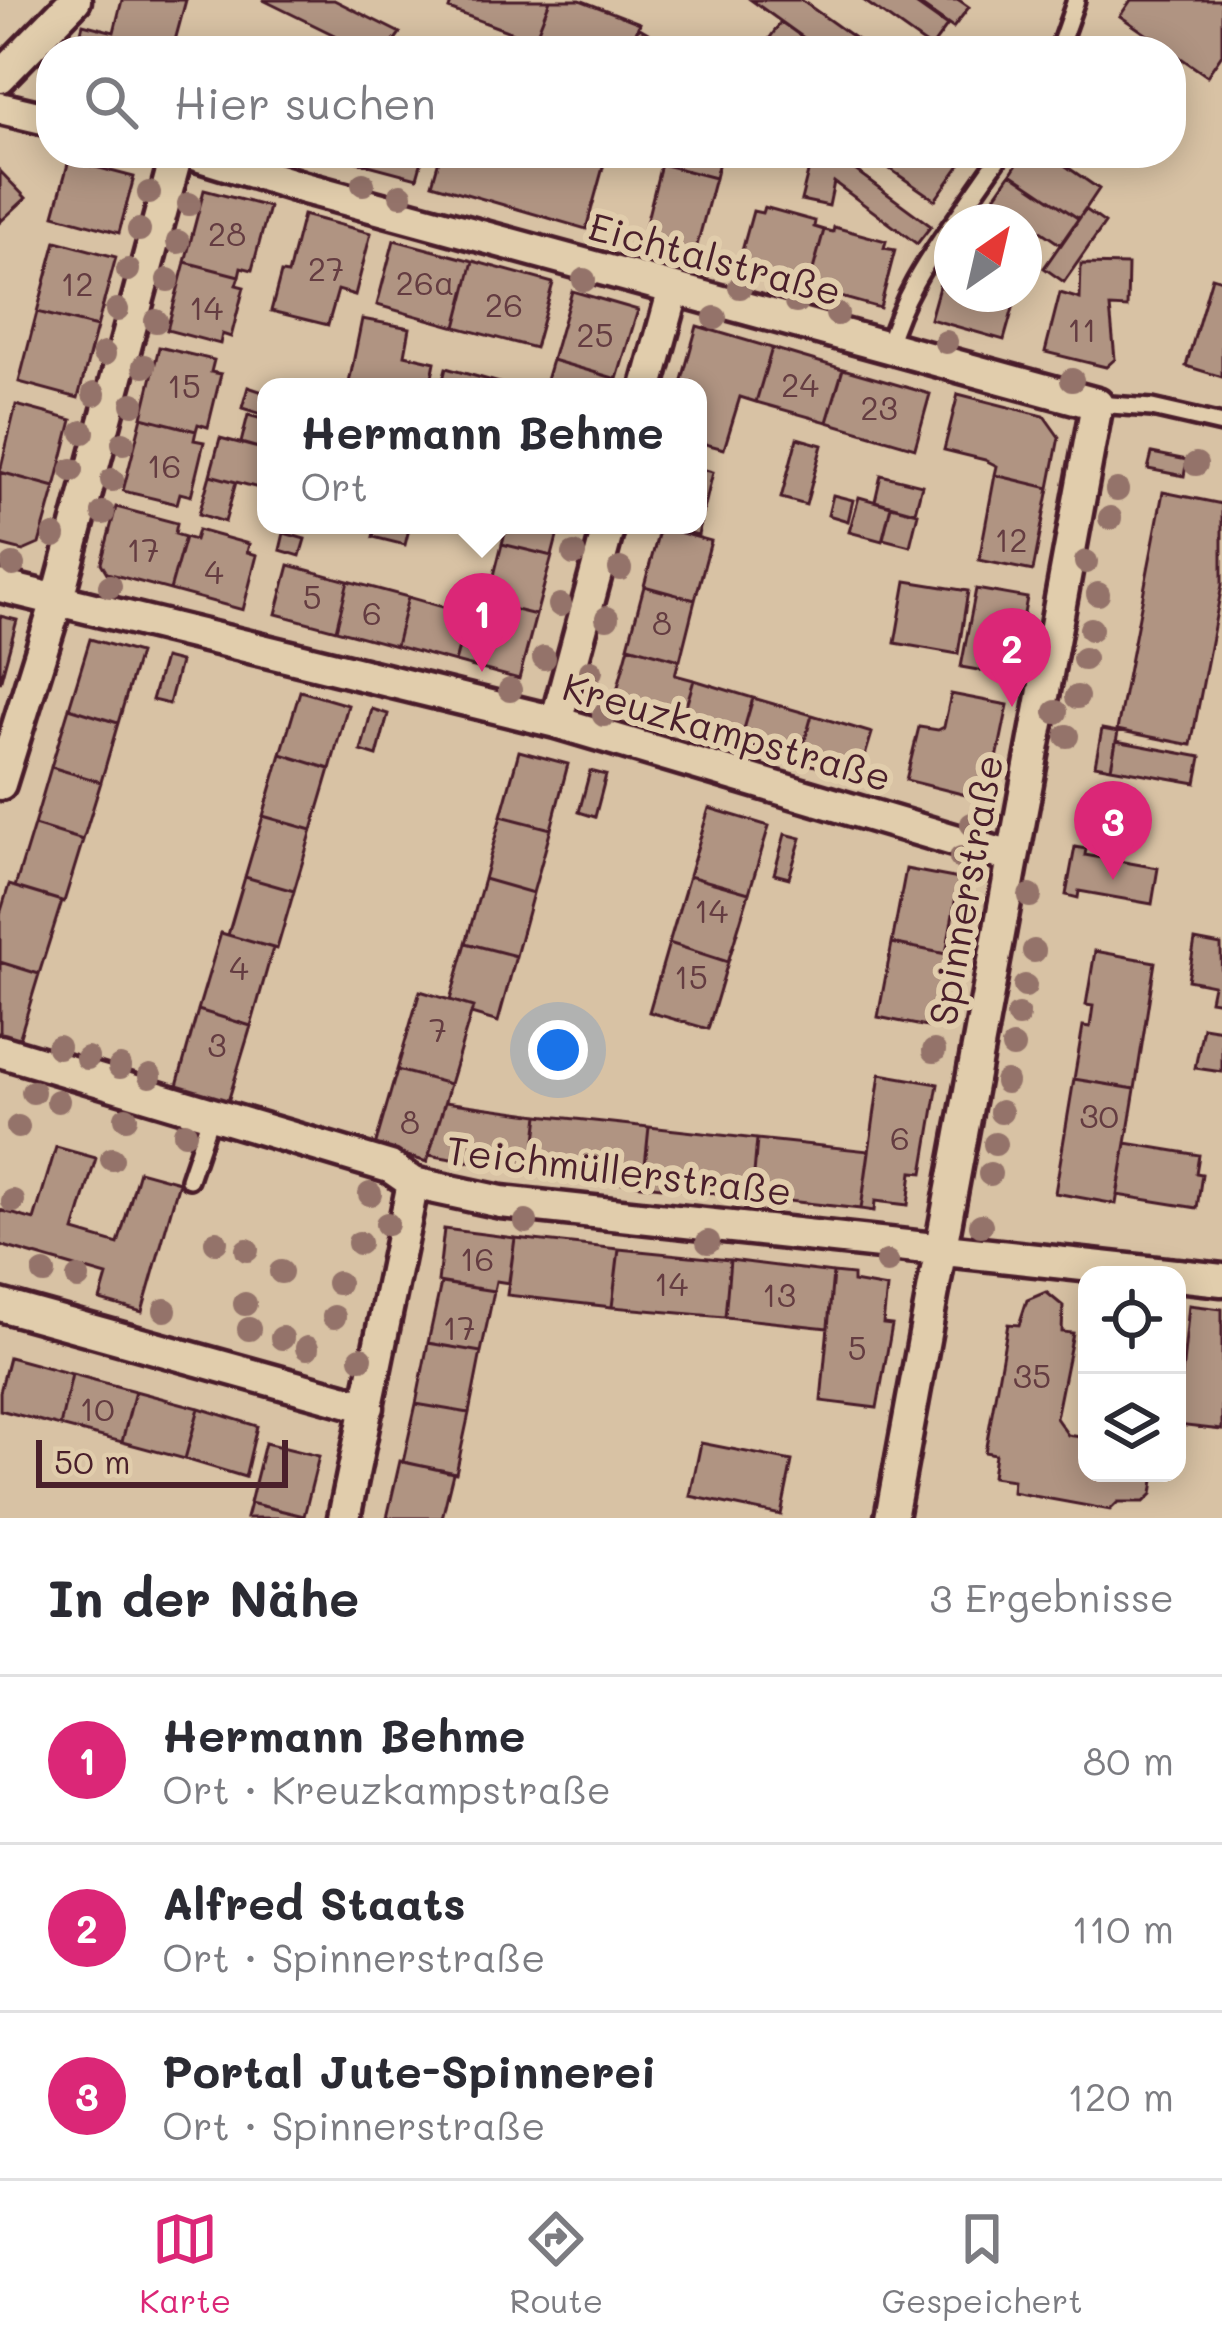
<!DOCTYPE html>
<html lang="de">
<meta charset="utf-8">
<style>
:root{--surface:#fff;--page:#f2f2f3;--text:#2b2b33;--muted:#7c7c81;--line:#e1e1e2;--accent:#db2777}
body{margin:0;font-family:Mali,sans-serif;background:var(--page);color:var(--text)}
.controls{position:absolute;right:36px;bottom:36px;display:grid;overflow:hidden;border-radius:24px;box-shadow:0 6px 30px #0003}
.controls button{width:108px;height:108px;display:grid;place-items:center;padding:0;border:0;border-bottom:3px solid var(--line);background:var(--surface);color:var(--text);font:60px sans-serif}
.compass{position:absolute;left:934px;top:204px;width:108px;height:108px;border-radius:50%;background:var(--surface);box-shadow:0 6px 30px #0003;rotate:34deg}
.scale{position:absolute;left:36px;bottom:30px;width:252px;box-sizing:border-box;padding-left:12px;border:6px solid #4a1f2b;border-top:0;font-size:33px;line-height:42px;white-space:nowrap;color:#4a1f2b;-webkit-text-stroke:9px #e1cdac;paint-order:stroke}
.you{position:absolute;left:558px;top:1050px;width:42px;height:42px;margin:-30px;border:9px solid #fff;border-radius:50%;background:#1a73e8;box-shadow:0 0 0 18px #1a73e833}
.badge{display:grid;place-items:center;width:78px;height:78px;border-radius:50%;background:var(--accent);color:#fff;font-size:39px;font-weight:700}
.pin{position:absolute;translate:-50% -99px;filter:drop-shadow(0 3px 6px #0008)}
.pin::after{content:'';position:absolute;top:63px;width:42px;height:36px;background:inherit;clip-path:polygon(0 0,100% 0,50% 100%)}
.popup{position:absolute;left:257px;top:378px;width:450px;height:156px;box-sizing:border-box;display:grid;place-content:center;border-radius:24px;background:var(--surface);filter:drop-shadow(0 3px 9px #0005);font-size:39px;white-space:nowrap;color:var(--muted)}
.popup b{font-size:45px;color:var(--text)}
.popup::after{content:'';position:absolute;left:50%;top:100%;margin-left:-24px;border:24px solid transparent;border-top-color:var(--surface)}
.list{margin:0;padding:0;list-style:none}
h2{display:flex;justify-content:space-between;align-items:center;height:156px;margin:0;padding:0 48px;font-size:51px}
h2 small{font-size:39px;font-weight:400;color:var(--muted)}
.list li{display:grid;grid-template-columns:78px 1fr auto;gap:36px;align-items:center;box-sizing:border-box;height:168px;padding:0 48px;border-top:3px solid var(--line)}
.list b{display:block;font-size:45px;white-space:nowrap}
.list p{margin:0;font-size:39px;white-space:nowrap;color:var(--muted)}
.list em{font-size:39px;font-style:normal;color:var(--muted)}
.icon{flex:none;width:66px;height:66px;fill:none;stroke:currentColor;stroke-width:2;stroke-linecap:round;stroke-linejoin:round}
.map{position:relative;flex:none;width:1222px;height:1518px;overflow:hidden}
.search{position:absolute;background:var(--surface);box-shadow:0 6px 30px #0003;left:36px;right:36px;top:36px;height:132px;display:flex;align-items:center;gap:30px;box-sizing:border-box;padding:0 42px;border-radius:48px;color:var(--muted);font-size:45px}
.sheet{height:660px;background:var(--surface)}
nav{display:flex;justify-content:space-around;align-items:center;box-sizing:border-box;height:168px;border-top:3px solid var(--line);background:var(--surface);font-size:33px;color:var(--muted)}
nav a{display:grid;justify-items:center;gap:6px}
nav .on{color:var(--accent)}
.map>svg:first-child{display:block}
</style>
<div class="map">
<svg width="1222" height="1518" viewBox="0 0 1222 1518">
<rect width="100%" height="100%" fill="#d8c2a4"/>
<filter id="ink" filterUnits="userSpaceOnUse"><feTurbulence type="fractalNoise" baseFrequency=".00833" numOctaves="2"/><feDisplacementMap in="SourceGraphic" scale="24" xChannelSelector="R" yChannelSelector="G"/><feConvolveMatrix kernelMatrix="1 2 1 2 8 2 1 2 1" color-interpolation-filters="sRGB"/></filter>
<g filter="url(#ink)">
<path fill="#b09482" stroke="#4a1f2b" stroke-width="3" d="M122,0H186L173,48L185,51H76L83,24L114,32Z
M263,0H334L400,33L387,51H367Z
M452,0H550L534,41L449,9Z
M550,0H580L640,23L629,51H561L534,41Z
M751,0H801L873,51H822Z
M863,0H910L947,26L931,48Z
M913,0H959L969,7L953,28Z
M1131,0H1222V54L1207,76L1120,16Z
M781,22L822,51H779L767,42Z
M638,27L679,51H629Z
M348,153H424L417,178L346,159Z
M441,153H580L605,160L586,229L432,184Z
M664,153H721L715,178L661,164Z
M795,153H832L931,226L917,244L834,182L829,206L801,200L810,164Z
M901,153H965L967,155L935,200L890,169Z
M1024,153H1047L1099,189L1079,219L1011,173Z
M69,160L134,177L119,233L54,215Z
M661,164L715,178L695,253L642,240Z
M0,171L26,198L0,222Z
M1011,173L1079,219L1061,245L993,199Z
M204,190L269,207L252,270L241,267L239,276L185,262Z
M764,207L815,221L814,227L824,230L808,288L737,269L753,211L762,213Z
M1085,209L1105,223L1064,282L1044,268Z
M303,215L371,233L355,295L338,290L328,325L271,311L281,273L288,274Z
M834,227L886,241L884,248L895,250L880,308L808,288L824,230L833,232Z
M394,240L473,261L456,327L377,305Z
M56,241L116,257L97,327L37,312Z
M473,261L553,283L535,348L456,327Z
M185,262L239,276L236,285L244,287L231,337L222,334L220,344L167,330Z
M1081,264L1128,265L1127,308L1110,307L1115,359L1106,367L1045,352L1060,293L1080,299Z
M944,269L952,271V294H1017L1004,340L930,319Z
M1212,277L1222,280V377L1186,366Z
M572,291L638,310L617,379L552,360Z
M37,312L97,327L78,398L19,382Z
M362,319L410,328L405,355L435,362L430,387L349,383Z
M697,326L772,348L756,402L740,397L724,449L698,442V387H680Z
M159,347L214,360L211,372L221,374L208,427L198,424L196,431L142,417Z
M772,348L843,369L827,422L756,402Z
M552,360L617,379L615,387H544Z
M446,368L514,387H441Z
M843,369L930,394L915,448L827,422Z
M248,387L266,393L265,415L242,408Z
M958,394L1044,416L1059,437L1049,488L995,475L997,466L985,460L944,450Z
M16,405L72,420L55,487L0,472Z
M248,415L266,420V450L241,443Z
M142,417L196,431L194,440L204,442L191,496L180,493L177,504L123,491Z
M220,438L266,450V490L210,475Z
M797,438L822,445L806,505L781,498Z
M1152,453L1187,460L1184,476L1148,469Z
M698,468L713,472L698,535L656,525H698Z
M0,472L55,487L39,544L23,551L0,545Z
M210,475L236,482L225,522L199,514Z
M881,475L922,485L915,512L875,501Z
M995,475L1049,488L1033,571L979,560Z
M1163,492L1222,504V585L1191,745L1117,730Z
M833,495L853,500L848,521L828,515Z
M859,497L891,506L882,541L849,532Z
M891,506L918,513L910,546L883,539Z
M116,507L177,523L175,534L185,537L170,590L107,573L101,563Z
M376,525H410L405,545L373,537Z
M507,525H560L552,556L502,544Z
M660,527L711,541L695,600L644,586Z
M198,530L249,544L247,552L257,555L243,610L170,590L185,537L195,540Z
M284,533L305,539L300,556L280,550Z
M502,544L552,556L536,615L487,603Z
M289,565L348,581L336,630L276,614Z
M348,581L408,597L396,646L336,630Z
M906,581L968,591L958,654L895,643Z
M644,586L695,600L680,660L628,646Z
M976,589L1027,598L1012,676L961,667Z
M408,597L468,614L455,662L396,646Z
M487,603L536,615L519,679L455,662L468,614L483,617Z
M0,616L17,620L0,683Z
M90,639L139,653L118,723L69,708Z
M629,646L679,660L675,675L694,680L680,726L613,705Z
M164,658L180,662L169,704L152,700Z
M694,680L753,698L740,743L680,725Z
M300,691L348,705L330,769L281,754Z
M951,694L1008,705L991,788L978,798L906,780L919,727L938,730L944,727Z
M753,698L812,715L799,761L740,743Z
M69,708L118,723L101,782L51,767Z
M372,709L388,714L377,756L361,751Z
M812,715L872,733L858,779L799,761Z
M1102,729L1118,732L1111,768L1095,765Z
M1116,741L1201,757L1196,783L1111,768Z
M519,751L568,764L551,829L501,816Z
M281,754L330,769L312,830L263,816Z
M51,767L101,782L83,840L34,825Z
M590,771L606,775L595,817L579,812Z
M709,808L769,826L749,893L689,876Z
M263,816L312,830L294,891L245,877Z
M501,816L551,829L533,893L484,879Z
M34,825L83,840L64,902L15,887Z
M785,834L801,838L789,878L774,874Z
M1075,847L1086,849L1085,855L1158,868L1152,904L1079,891L1078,898L1066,895Z
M906,869L959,879L946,954L892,943Z
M689,876L749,893L728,962L669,943Z
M245,877L294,891L277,949L228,935Z
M484,879L533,893L516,956L466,943Z
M9,885L62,901L39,974L0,962V914Z
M221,933L273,948L251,1026L198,1010Z
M1195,940L1221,945L1222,1002L1210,1000L1213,985L1188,980Z
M466,943L516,956L498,1022L471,1014L473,1007L450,1000Z
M669,943L728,962L708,1029L649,1012Z
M892,943L946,954L932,1028L878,1017Z
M1095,951L1155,962L1135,1089L1074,1079L1083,1026L1090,1027L1093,1006L1086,1005Z
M0,962L39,974L18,1043L0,1038Z
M420,991L473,1007L450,1084L397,1070Z
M198,1010L251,1026L227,1105L176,1089Z
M1203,1027L1222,1030V1072L1195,1068Z
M397,1070L450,1084L427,1162L375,1146Z
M880,1074L938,1084L923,1173L912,1172L908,1205L875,1201L874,1211L861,1209Z
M1074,1079L1135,1089L1116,1204L1055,1193Z
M445,1102L539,1115L532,1173L429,1155Z
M539,1115L649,1127L643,1185L532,1173Z
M649,1127L757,1139L752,1197L643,1185Z
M757,1139L869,1151L861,1209L752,1197Z
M1126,1143L1199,1155L1196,1173L1202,1174L1197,1208L1117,1195Z
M56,1147L96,1158L74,1231L118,1244L139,1171L179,1182L142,1312L100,1300L107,1276L0,1245V1210L34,1220Z
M444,1229L515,1238L509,1283L496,1281L494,1291L438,1282Z
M515,1238L619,1249L612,1307L507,1295Z
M619,1249L730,1260L725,1317L612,1307Z
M730,1260L833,1273L828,1328L725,1317Z
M833,1273L853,1275V1282L887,1288L883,1324L892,1325L877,1408L821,1401Z
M441,1283L494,1291L481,1352L428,1343Z
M1046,1292L1063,1306L1062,1332L1073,1333L1056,1418L1068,1435L1087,1438V1473H1155L1152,1494L1144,1502H1118L1110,1510L1012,1492L1013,1480L992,1477L995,1454L985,1452L1008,1324L1019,1325L1027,1300Z
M1189,1305L1222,1309V1430L1177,1425Z
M428,1343L481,1352L469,1413L416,1404Z
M9,1357L72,1374L60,1426L0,1410V1392Z
M72,1374L135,1391L122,1442L60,1426Z
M135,1391L199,1408L185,1459L122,1442Z
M416,1404L469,1413L456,1473L403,1462Z
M199,1408L257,1426L245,1477L185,1459Z
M265,1443L319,1456L304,1516L250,1503Z
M701,1443L792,1461L781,1515L690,1496Z
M400,1461L453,1473L442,1518H387Z
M250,1503L304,1516V1518H246Z"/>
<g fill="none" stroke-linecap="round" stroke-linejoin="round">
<defs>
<path id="service" d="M1058,51L1076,0
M954,222L1002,153
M888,346C901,300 925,263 952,224
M1097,404L1152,408L1222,424
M189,1179L211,1114"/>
<path id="minor" d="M0,77L75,0
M0,108L51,120
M190,153L301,187L1097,404L891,1518
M647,387L674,289
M0,586L556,722L1011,857
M556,722L609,525
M0,784L57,601L177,153
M0,1051L390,1167L413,1183L501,1202L1175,1275
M1177,1275L1222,1280
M0,1305L368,1407
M344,1518L413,1183"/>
</defs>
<use href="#service" stroke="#4a1f2b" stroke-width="24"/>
<use href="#minor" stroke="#4a1f2b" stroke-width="39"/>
<use href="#service" stroke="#e1cdac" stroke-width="15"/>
<use href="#minor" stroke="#e1cdac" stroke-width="30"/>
</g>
<g fill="#94736a">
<circle cx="363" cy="184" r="12"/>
<circle cx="149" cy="193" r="12"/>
<circle cx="401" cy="195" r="12"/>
<circle cx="189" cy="204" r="12"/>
<circle cx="139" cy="230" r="12"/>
<circle cx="178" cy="242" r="12"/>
<circle cx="128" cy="270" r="12"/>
<circle cx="168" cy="280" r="12"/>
<circle cx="584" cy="280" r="12"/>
<circle cx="740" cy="287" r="12"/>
<circle cx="796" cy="302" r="12"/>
<circle cx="117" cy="310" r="12"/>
<circle cx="837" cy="314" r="12"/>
<circle cx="715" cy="318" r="12"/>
<circle cx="156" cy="321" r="12"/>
<circle cx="946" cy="342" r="12"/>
<circle cx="104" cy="354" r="12"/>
<circle cx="144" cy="366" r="12"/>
<circle cx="1072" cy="380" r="12"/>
<circle cx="94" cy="394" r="12"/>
<circle cx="133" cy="404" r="12"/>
<circle cx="83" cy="432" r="12"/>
<circle cx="123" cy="443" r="12"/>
<circle cx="1196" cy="464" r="12"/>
<circle cx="72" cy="470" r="12"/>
<circle cx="112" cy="480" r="12"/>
<circle cx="1117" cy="490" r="12"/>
<circle cx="103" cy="513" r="12"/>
<circle cx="1110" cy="518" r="12"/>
<circle cx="54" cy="536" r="12"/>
<circle cx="574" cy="554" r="12"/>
<circle cx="1086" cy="562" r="12"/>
<circle cx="13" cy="565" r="12"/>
<circle cx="620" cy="569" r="12"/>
<circle cx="110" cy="586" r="12"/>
<circle cx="1098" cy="594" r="12"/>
<circle cx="560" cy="605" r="12"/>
<circle cx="607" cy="618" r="12"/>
<circle cx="1091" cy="629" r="12"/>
<circle cx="544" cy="658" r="12"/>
<circle cx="1084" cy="659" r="12"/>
<circle cx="591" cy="671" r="12"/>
<circle cx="510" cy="690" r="12"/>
<circle cx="1077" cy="697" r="12"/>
<circle cx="1056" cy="712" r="12"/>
<circle cx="604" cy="715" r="12"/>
<circle cx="1067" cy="736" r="12"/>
<circle cx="972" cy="824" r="12"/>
<circle cx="961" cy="858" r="12"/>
<circle cx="1030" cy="896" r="12"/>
<circle cx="1034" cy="951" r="12"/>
<circle cx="1025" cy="986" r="12"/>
<circle cx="1018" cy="1016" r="12"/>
<circle cx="58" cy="1047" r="12"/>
<circle cx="1013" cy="1047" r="12"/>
<circle cx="934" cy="1051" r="12"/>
<circle cx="87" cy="1058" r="12"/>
<circle cx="120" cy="1067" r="12"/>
<circle cx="150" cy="1076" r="12"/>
<circle cx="1006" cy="1082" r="12"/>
<circle cx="33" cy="1092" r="12"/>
<circle cx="58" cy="1101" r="12"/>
<circle cx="1001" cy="1112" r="12"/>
<circle cx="126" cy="1118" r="12"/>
<circle cx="18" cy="1127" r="12"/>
<circle cx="185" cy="1133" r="12"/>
<circle cx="995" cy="1144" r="12"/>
<circle cx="112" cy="1159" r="12"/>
<circle cx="990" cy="1174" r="12"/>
<circle cx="370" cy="1194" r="12"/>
<circle cx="13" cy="1201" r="12"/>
<circle cx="526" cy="1222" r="12"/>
<circle cx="387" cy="1224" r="12"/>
<circle cx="981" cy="1225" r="12"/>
<circle cx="216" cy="1242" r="12"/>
<circle cx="708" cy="1242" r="12"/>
<circle cx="359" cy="1243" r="12"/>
<circle cx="247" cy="1250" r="12"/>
<circle cx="887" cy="1262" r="12"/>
<circle cx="281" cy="1272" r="12"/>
<circle cx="44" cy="1273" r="12"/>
<circle cx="78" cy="1278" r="12"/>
<circle cx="338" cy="1283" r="12"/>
<circle cx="245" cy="1304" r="12"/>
<circle cx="165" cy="1310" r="12"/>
<circle cx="334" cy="1317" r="12"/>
<circle cx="249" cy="1329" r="12"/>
<circle cx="282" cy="1338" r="12"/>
<circle cx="307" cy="1348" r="12"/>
<circle cx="361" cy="1358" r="12"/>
</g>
</g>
<g text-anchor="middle" stroke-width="12" stroke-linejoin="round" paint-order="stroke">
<g font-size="33" fill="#643c41">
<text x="227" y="246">28</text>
<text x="326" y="281">27</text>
<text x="425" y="295">26a</text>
<text x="77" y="296">12</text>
<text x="504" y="317">26</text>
<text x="206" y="320">14</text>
<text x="1082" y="342">11</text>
<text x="595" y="347">25</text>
<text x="800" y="397">24</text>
<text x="184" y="398">15</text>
<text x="879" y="420">23</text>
<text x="164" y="478">16</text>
<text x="1011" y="552">12</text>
<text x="143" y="562">17</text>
<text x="214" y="584">4</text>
<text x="312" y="609">5</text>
<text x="372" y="625">6</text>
<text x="662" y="635">8</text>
<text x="711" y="923">14</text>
<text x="239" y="980">4</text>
<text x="691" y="989">15</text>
<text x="438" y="1042">7</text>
<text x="217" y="1057">3</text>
<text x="1099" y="1128">30</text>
<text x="410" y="1134">8</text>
<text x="900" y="1150">6</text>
<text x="477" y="1271">16</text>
<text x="671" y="1296">14</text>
<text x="779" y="1307">13</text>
<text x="459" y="1340">17</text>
<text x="857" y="1360">5</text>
<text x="1032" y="1388">35</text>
<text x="97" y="1421">10</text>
</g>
<g font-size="39" fill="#4a1f2b" stroke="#e1cdac">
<text transform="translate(715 259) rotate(15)" y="14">Eichtalstraße</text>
<text transform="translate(727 732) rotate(16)" y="14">Kreuzkampstraße</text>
<text transform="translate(966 890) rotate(-80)" y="14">Spinnerstraße</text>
<text transform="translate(619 1171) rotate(7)" y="14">Teichmüllerstraße</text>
</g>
</g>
</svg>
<div class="controls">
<button><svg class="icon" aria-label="locate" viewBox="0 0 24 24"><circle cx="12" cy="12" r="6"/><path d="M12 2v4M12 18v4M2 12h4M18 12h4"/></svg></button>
<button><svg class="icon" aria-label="layers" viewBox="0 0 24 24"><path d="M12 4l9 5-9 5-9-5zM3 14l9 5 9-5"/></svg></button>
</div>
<svg class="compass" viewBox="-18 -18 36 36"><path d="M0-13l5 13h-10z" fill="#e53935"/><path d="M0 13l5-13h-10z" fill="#7c7c81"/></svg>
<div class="scale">50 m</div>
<div class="you"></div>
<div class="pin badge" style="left:482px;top:672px">1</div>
<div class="popup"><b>Hermann Behme</b>Ort</div>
<div class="pin badge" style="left:1012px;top:707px">2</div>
<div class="pin badge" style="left:1113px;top:880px">3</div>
<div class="search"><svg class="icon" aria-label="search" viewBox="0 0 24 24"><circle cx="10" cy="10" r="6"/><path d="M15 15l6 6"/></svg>Hier suchen</div>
</div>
<section class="sheet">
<h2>In der Nähe<small>3 Ergebnisse</small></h2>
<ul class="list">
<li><span class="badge">1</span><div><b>Hermann Behme</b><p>Ort · Kreuzkampstraße</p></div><em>80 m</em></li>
<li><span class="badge">2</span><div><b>Alfred Staats</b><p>Ort · Spinnerstraße</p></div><em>110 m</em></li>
<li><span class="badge">3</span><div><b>Portal Jute-Spinnerei</b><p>Ort · Spinnerstraße</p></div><em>120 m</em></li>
</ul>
</section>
<nav>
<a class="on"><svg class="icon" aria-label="map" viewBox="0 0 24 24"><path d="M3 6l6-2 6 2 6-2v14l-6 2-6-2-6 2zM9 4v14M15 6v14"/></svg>Karte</a>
<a><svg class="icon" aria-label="directions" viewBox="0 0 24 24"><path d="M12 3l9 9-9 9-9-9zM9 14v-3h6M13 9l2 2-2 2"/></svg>Route</a>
<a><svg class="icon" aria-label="saved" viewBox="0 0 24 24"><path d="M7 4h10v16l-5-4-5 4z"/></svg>Gespeichert</a>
</nav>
